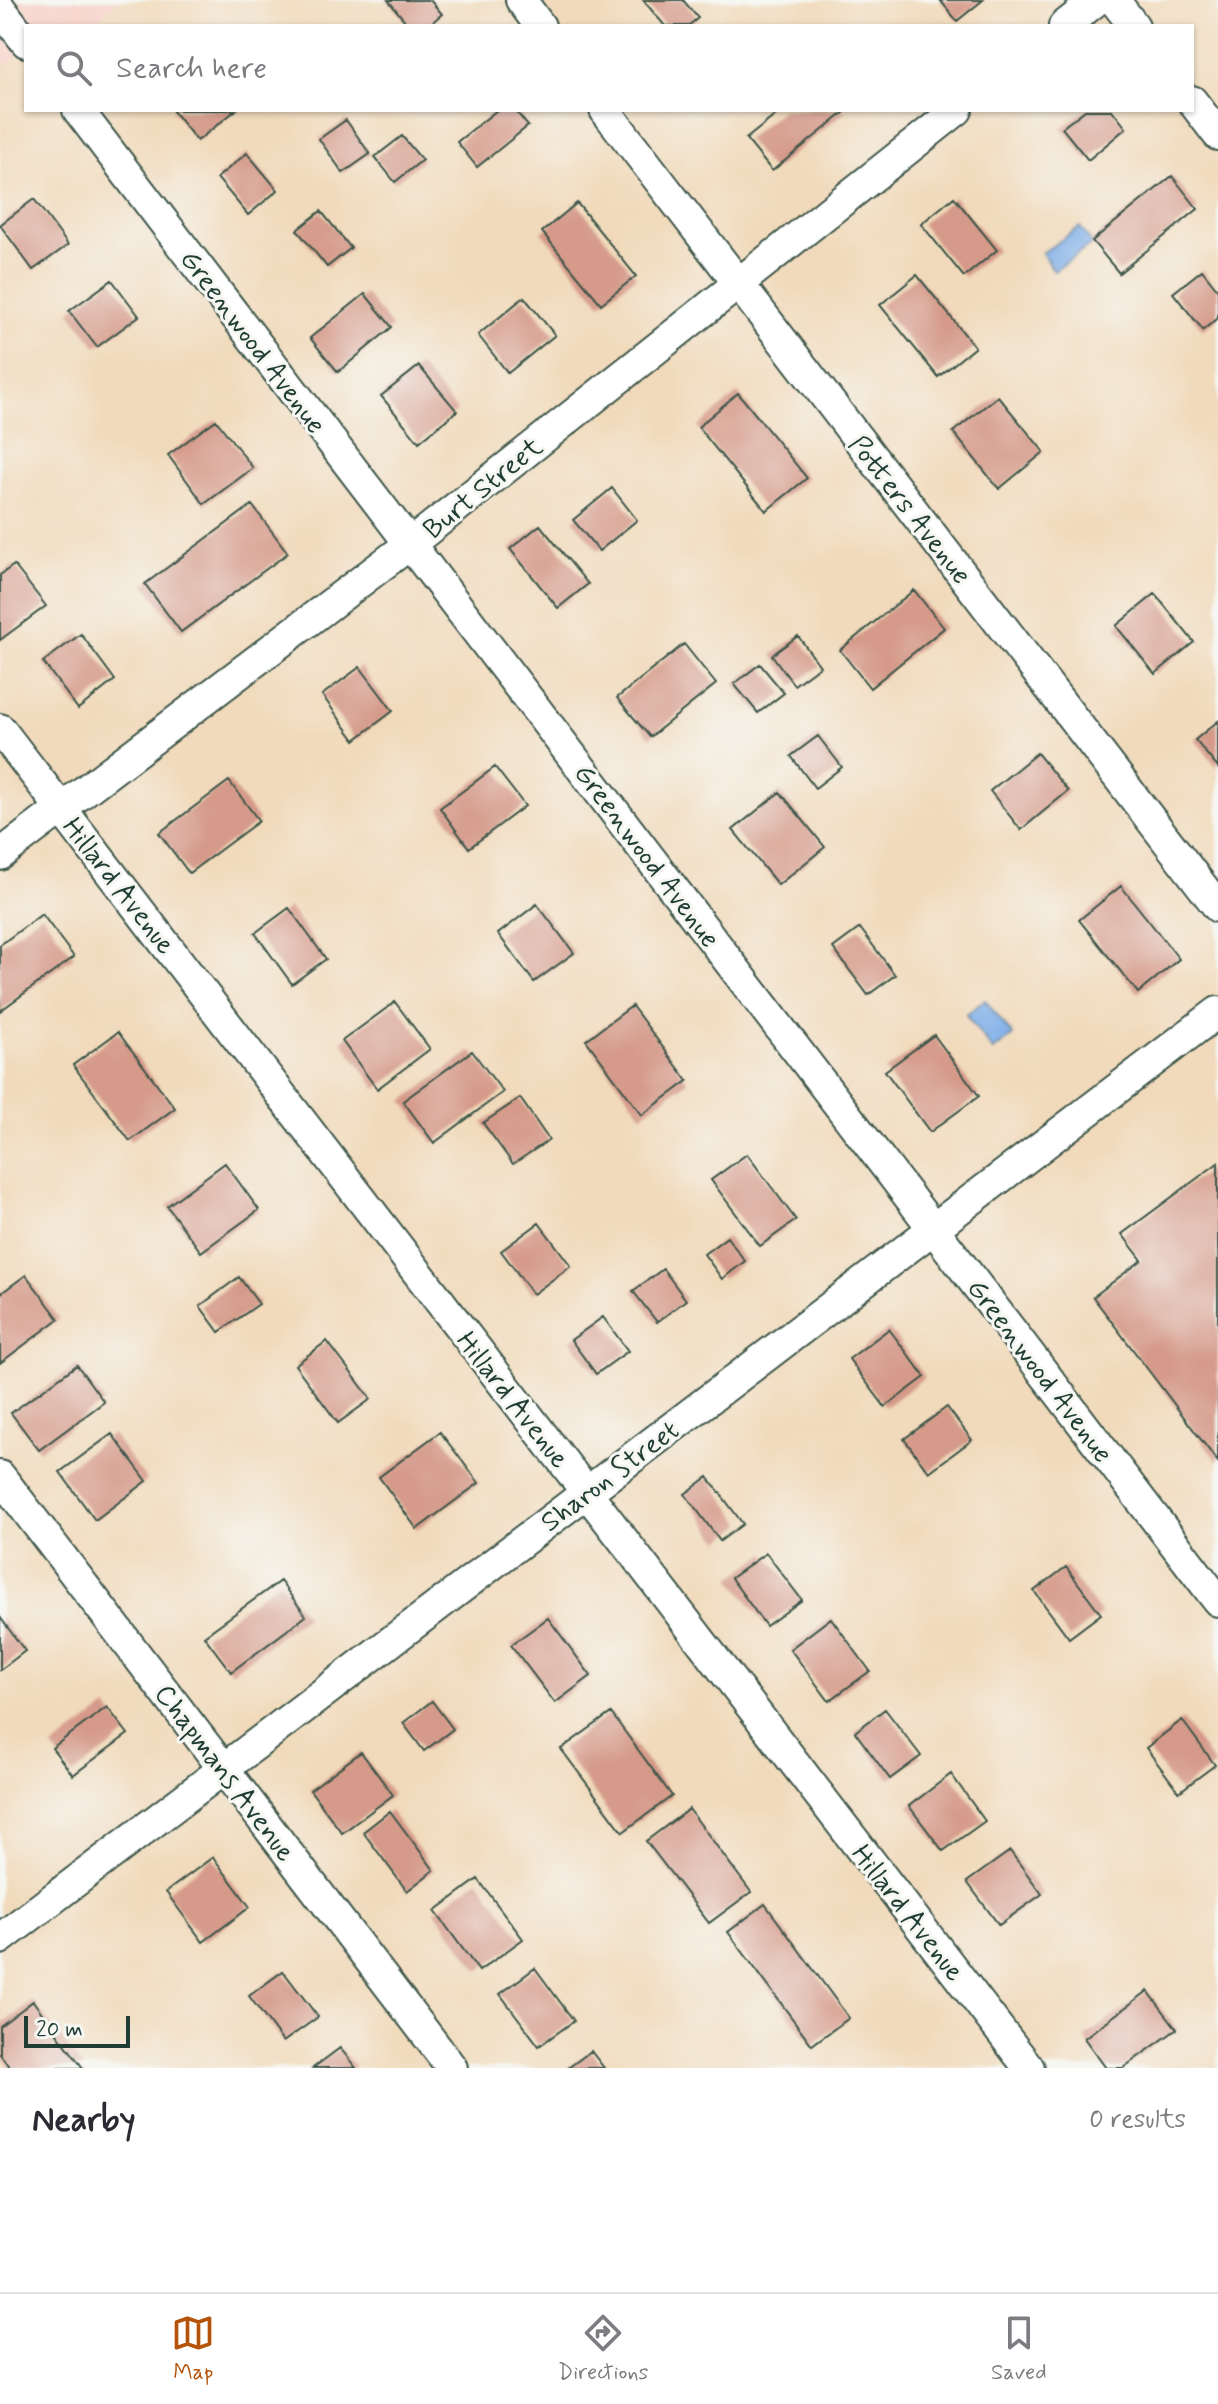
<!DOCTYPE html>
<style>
:root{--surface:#fff;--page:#f7f7f7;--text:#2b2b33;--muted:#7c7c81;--line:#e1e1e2;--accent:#b45309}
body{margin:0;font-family:Mynerve,sans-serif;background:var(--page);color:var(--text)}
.scale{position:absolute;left:24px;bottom:20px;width:106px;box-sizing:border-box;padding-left:8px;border:4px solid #1f3d34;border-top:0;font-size:22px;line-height:28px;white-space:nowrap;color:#1f3d34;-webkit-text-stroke:6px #f6f6f2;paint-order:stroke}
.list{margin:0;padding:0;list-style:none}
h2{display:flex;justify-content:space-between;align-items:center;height:104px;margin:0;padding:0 32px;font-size:34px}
h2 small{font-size:26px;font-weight:400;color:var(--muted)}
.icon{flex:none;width:44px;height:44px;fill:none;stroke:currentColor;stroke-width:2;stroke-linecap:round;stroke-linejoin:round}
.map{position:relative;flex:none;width:1218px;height:2068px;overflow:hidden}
.search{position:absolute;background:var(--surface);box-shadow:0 2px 6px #0004;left:24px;right:24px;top:24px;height:88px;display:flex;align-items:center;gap:20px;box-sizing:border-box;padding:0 28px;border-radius:0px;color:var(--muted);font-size:30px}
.sheet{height:224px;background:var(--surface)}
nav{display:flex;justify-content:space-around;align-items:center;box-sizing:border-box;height:112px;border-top:2px solid var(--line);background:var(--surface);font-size:22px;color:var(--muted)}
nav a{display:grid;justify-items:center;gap:4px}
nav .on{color:var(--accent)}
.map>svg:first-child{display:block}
</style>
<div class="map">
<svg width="1218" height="2068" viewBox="0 0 1218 2068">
<rect width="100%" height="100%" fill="#f6f6f2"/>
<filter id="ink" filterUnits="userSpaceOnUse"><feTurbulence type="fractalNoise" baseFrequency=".0125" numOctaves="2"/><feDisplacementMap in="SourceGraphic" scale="16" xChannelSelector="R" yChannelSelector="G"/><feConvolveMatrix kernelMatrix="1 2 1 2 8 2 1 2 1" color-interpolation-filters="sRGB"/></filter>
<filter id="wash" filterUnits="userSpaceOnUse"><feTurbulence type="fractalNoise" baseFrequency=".006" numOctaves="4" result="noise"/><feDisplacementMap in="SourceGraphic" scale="32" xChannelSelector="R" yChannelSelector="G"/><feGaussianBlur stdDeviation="1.8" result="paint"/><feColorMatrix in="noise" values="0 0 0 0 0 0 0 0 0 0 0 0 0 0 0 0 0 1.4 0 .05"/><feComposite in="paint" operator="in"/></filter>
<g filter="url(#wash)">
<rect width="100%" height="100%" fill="#f1dabb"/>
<path fill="#f7d1c8" d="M0,0H120L90,26H26V57L21,54L0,70Z"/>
<path fill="#7eade8" stroke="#4e758e" stroke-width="2" d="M1080,227L1092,244L1054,271L1042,253Z
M985,1000L1013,1036L993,1051L966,1015Z"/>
<g id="blocks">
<path fill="#d59a89" d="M388,0H430L442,14L428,26H409Z
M643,0H683L698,18L688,26H665Z
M940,0H983L957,21Z
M172,110H236L197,141Z
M497,110H515L528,126L477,167L457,142Z
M782,110H843L845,112L772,171L746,139Z
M1085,110H1112L1126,128L1088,160L1062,128Z
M346,120L370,154L343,173L319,139Z
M402,136L422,160L395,182L375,157Z
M247,153L278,190L248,215L217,178Z
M1172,176L1198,209L1119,273L1092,241Z
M954,197L997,250L964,277L921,224Z
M34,199L68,245L33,270L0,225Z
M577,203L636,276L601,304L542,232Z
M321,211L351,248L327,267L297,230Z
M1202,270L1218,290V318L1203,330L1173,293Z
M917,275L975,347L938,377L880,305Z
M112,280L139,316L97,347L69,311Z
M365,294L392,327L338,372L310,338Z
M524,297L555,335L508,373L478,335Z
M419,366L457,411L419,442L381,396Z
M738,393L807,478L766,511L698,427Z
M998,396L1044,452L999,489L953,432Z
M216,420L253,468L204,504L168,455Z
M612,488L637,520L599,551L573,520Z
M252,505L288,553L181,632L145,584Z
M540,525L588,584L558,608L510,549Z
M14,565L46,606L0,640V575Z
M914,590L944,628L870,688L840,650Z
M1155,594L1194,642L1155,674L1116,626Z
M81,634L115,680L78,709L43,662Z
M798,636L820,666L794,685L772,655Z
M684,644L716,684L650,737L617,698Z
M760,664L784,693L758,713L734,684Z
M360,667L393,711L355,740L322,695Z
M1218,721V768L1195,740Z
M818,736L842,767L815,788L791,756Z
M1037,753L1068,791L1021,830L990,791Z
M495,767L525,806L469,848L440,808Z
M229,781L259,821L189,873L159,833Z
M780,792L825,847L778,885L733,830Z
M1121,886L1179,959L1138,993L1079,920Z
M537,904L574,953L534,982L498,934Z
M289,908L326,959L292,984L255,933Z
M42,914L74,957L0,1011V945Z
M860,928L895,975L868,995L833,948Z
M395,1002L430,1049L377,1089L342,1041Z
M632,1006L688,1081L642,1115L586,1040Z
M118,1032L175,1108L130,1141L73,1065Z
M934,1035L979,1096L930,1132L885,1071Z
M472,1051L503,1092L434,1143L403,1101Z
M520,1098L549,1140L513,1164L483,1123Z
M747,1154L796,1220L760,1246L711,1180Z
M225,1163L259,1210L201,1252L167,1206Z
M1218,1163V1462L1093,1297L1142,1260L1122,1234Z
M539,1223L571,1266L533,1294L501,1251Z
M727,1237L745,1261L722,1279L704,1254Z
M663,1269L686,1300L657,1322L633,1291Z
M26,1275L59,1319L0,1363V1294Z
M239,1277L259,1304L219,1332L200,1306Z
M603,1317L628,1351L596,1374L571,1340Z
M889,1329L925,1377L885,1407L849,1359Z
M327,1341L371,1399L338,1423L295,1365Z
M77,1365L104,1402L39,1450L11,1413Z
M947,1407L972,1440L929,1472L904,1439Z
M440,1432L479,1483L417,1529L379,1477Z
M112,1434L147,1481L95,1520L60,1472Z
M708,1477L743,1524L720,1541L685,1494Z
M766,1553L802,1600L766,1626L731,1578Z
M1066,1567L1101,1614L1069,1638L1034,1591Z
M280,1581L306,1616L231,1672L204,1636Z
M0,1617L25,1651L0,1670Z
M548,1618L591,1676L555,1703L511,1645Z
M831,1618L870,1671L829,1701L790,1649Z
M432,1701L453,1729L424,1751L403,1723Z
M107,1707L128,1734L73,1775L52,1748Z
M885,1709L921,1756L890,1779L855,1732Z
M611,1713L672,1796L623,1832L561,1749Z
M1182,1720L1215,1765L1179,1792L1146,1748Z
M361,1752L393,1795L342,1833L310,1790Z
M951,1774L985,1821L943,1851L909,1806Z
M689,1809L751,1892L709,1923L646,1841Z
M390,1811L434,1870L407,1891L363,1832Z
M1010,1851L1042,1894L999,1925L967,1882Z
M213,1857L250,1907L203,1942L166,1892Z
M478,1879L523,1939L479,1971L435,1911Z
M765,1904L849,2018L812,2045L728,1932Z
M535,1968L574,2021L539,2046L500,1994Z
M283,1971L318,2017L283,2042L249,1996Z
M1148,1991L1177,2029L1123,2068H1106L1084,2038Z
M33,2001L83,2068H10L0,2054V2026Z
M340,2048L356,2068H313Z
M591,2051L604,2068H568Z"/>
</g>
</g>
<g filter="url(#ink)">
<use href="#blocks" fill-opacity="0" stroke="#3e5548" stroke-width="2"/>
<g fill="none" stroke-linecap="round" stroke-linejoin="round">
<defs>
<path id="street" d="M521,0L540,26
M1114,0L1134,26
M0,8L26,42
M1064,26L1097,0
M1192,101L1218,135
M78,110L1218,1601
M605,110L1218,907
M0,729L1029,2068
M0,855L410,544L957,110
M0,1476L452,2068
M0,1939L1218,1012"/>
</defs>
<use href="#street" stroke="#3e5548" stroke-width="34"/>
<use href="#street" stroke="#fff" stroke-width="30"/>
</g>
</g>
<g text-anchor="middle" stroke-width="6" stroke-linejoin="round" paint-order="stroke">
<g font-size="28" fill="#1f3d34" stroke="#f6f6f2">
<text transform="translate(254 341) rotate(53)" y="10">Greenwood Avenue</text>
<text transform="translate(482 487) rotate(-39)" y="10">Burt Street</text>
<text transform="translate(911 509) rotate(52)" y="10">Potters Avenue</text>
<text transform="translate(648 855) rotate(53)" y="10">Greenwood Avenue</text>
<text transform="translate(120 885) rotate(52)" y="10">Hillard Avenue</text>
<text transform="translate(1041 1370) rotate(53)" y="10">Greenwood Avenue</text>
<text transform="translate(514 1399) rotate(52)" y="10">Hillard Avenue</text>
<text transform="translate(609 1475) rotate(-37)" y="10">Sharon Street</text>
<text transform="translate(226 1772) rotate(53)" y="10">Chapmans Avenue</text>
<text transform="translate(909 1912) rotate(52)" y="10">Hillard Avenue</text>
</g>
</g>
</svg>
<div class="scale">20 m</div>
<div class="search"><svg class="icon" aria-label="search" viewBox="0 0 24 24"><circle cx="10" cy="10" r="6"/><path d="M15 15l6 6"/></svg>Search here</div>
</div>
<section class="sheet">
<h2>Nearby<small>0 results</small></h2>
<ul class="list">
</ul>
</section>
<nav>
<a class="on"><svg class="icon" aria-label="map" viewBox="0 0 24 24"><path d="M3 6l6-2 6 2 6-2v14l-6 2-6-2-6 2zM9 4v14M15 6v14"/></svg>Map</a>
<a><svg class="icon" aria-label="directions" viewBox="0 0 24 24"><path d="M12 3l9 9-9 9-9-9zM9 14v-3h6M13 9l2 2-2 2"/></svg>Directions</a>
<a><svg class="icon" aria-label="saved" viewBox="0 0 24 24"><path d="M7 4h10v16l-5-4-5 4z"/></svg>Saved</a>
</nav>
